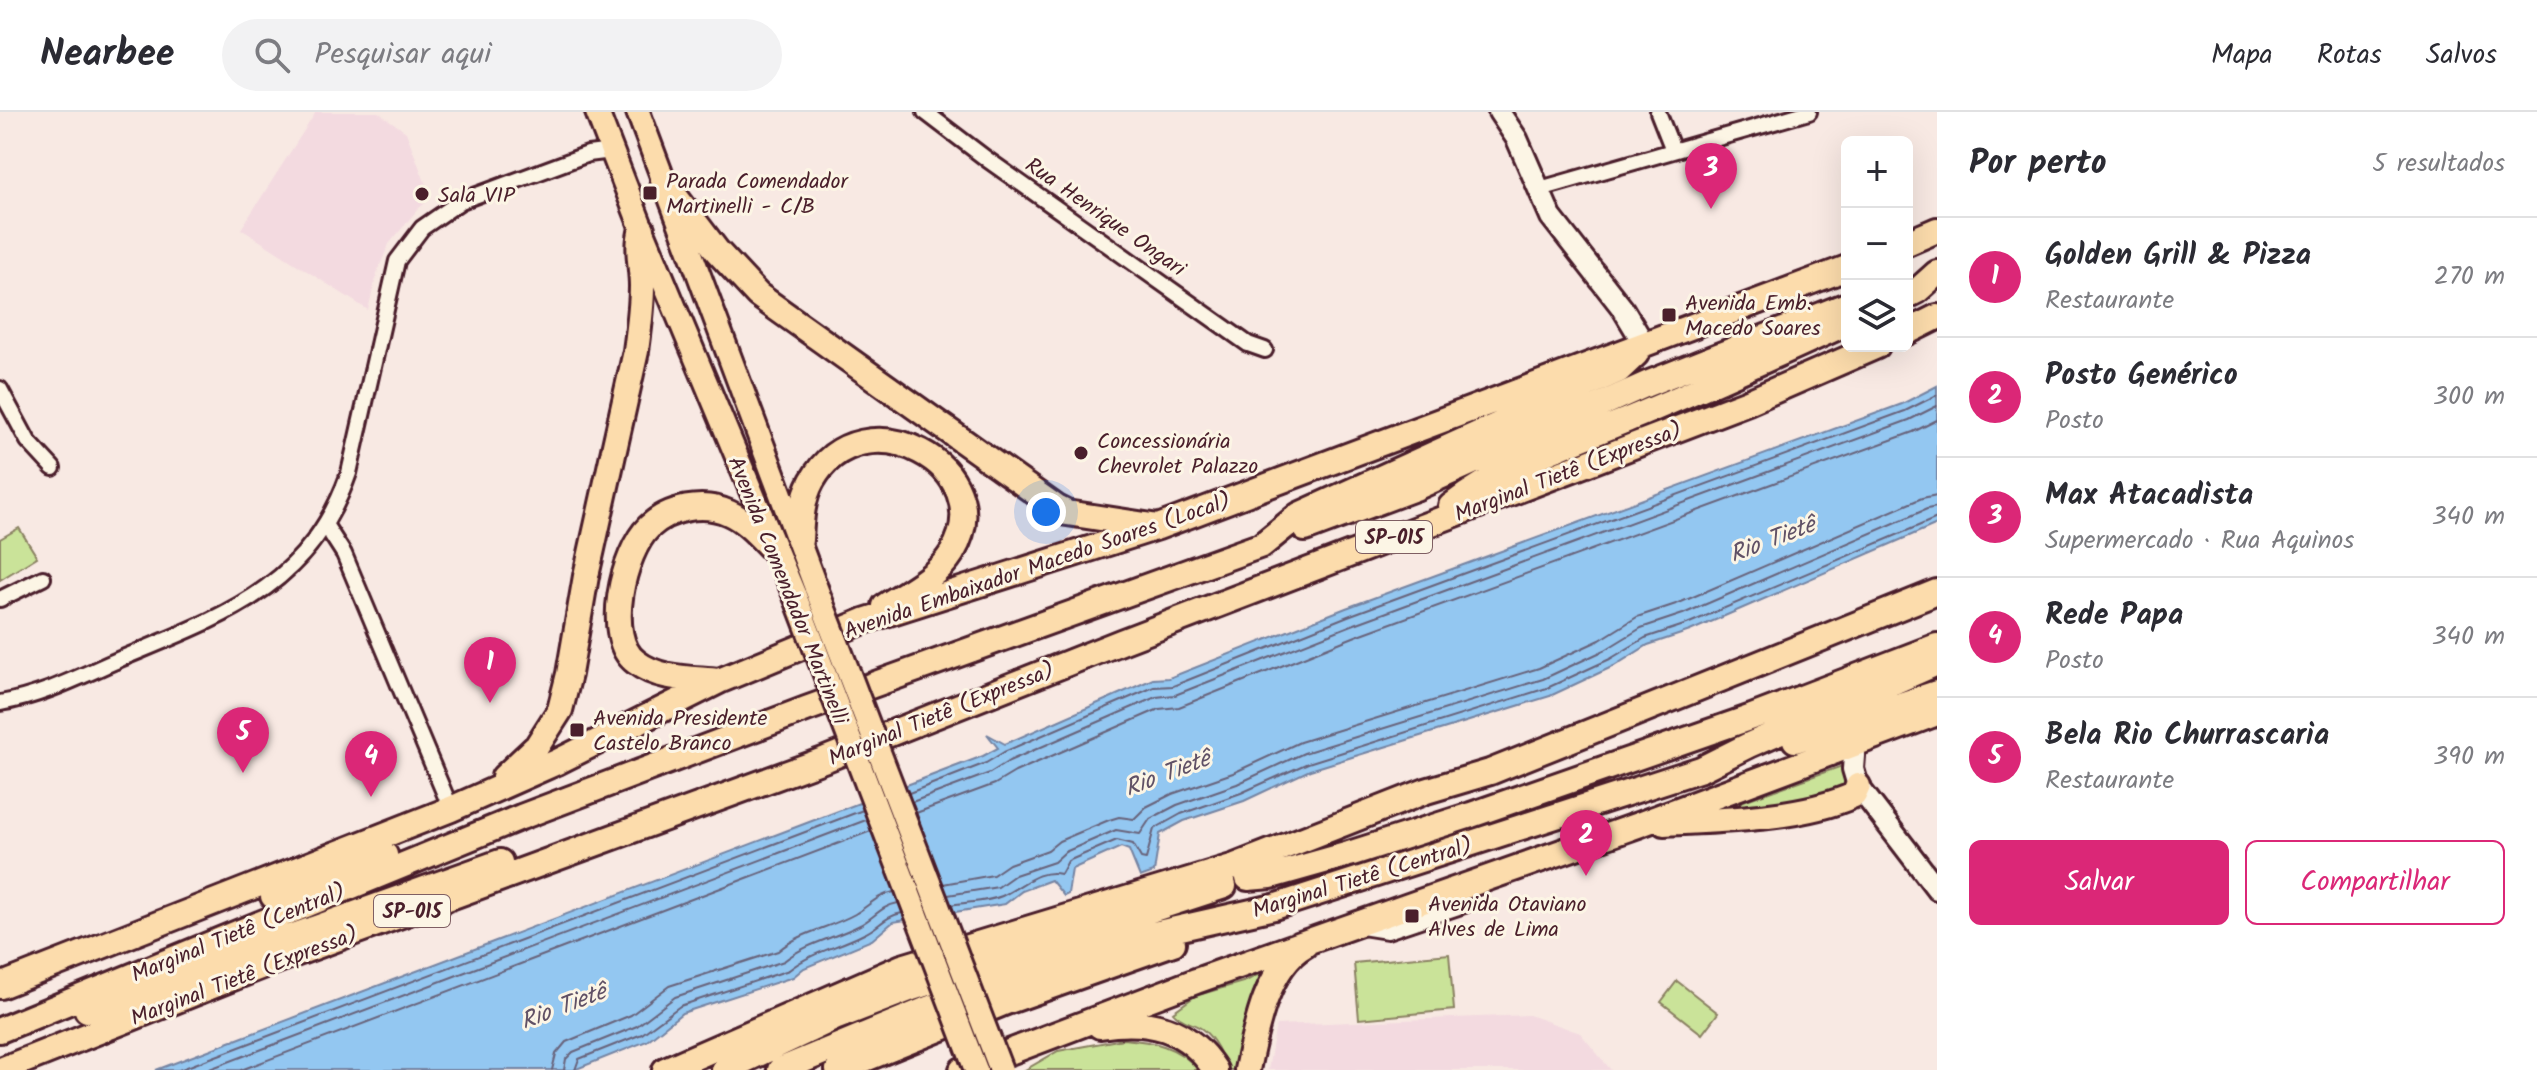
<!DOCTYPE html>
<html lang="pt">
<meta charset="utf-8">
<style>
:root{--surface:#fff;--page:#f2f2f3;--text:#2b2b33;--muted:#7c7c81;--line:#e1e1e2;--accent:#db2777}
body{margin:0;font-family:Kalam,sans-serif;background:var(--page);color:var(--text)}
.controls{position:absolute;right:24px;top:24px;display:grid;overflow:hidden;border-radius:12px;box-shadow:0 8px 32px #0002}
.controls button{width:72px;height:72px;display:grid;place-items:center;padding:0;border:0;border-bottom:2px solid var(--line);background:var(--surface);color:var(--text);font:40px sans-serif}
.you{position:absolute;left:1046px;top:400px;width:28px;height:28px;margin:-20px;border:6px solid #fff;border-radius:50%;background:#1a73e8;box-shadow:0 0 0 12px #1a73e833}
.badge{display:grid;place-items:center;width:52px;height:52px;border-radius:50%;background:var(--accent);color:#fff;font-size:26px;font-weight:700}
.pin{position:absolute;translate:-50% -66px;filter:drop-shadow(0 2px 4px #0008)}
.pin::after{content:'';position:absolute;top:42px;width:28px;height:24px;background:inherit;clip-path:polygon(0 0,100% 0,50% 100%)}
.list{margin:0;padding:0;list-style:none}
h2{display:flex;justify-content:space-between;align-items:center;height:104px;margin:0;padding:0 32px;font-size:34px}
h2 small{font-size:26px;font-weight:400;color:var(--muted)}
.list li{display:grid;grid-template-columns:52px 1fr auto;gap:24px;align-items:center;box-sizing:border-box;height:120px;padding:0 32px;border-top:2px solid var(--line)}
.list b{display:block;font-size:30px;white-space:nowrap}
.list p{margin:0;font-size:26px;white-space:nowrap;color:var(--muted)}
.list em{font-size:26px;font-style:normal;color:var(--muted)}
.actions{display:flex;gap:16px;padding:24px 32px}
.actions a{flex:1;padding:18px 0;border:2px solid var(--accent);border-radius:12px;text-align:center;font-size:28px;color:var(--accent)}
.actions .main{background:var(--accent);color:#fff}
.icon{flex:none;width:44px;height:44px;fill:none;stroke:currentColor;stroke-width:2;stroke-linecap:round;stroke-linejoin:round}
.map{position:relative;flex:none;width:1937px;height:958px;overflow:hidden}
header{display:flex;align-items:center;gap:48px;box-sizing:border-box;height:112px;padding:0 40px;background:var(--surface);border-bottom:2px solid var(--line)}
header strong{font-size:38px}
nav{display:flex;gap:44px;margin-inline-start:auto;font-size:28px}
.search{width:560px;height:72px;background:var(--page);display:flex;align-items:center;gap:20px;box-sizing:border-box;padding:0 28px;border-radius:44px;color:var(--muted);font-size:30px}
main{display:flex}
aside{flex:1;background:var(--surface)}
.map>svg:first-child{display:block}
</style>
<header>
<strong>Nearbee</strong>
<div class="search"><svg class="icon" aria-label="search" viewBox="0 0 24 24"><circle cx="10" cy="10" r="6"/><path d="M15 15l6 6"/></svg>Pesquisar aqui</div>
<nav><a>Mapa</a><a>Rotas</a><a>Salvos</a></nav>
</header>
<main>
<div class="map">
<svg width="1937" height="958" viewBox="0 0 1937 958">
<rect width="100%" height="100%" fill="#f8e9e3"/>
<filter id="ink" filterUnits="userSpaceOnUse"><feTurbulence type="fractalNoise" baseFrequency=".0125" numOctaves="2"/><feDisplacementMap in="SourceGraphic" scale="16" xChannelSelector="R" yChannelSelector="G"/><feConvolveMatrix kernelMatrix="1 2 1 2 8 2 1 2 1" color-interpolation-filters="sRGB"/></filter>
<g filter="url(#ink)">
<path fill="#f3dae0" d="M316,0H378L406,20L431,86L418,97L389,132L378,158L368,198L241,117Z
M1529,903L1580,921L1611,958H1268L1276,913Z"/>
<path fill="#cae399" stroke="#8a8162" stroke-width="2" d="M19,416L37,445L0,468V427Z
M1842,654L1847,657V673L1819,688L1735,694V692Z
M1449,842L1454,898L1359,907L1354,851Z
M1278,852L1239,958H1227C1223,944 1214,926 1202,917C1192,910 1181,910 1173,900L1195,884L1246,869Z
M1677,869L1718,901L1702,922L1661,890Z
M1123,927C1151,929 1180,934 1198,958H1025L1058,939Z"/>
<path fill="#93c7f1" stroke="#7684a2" stroke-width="2" d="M1937,274V412L1690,519L1648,533L1614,554L1550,584L1310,658L1244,689L1184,709L1160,722L1154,760L1140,765L1129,738L1121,735L1072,757L1068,782L1064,784L1051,768L1022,779L1005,792L893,810L872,828L804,856L793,865L682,901L647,929L574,958H156L983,644L998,636L987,622L1005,632L1153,567L1169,566L1346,496L1902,292Z"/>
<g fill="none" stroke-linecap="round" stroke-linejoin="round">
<path stroke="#67627a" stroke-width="2" d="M909,681L986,651L1004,640L1154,575L1173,574L1348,504L1905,299L1937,283
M912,690L990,661L1009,649L1156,585L1175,583L1352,513L1909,308L1937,294
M916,701L995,672L1015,660L1159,597L1179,595L1356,524L1913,320L1937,308
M943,772L993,763L1009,752L1048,738L1059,729L1109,708L1119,705L1134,707L1146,695L1172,682L1233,661L1300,630L1539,556L1600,528L1637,505L1679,491L1922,386L1937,383
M948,783L998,775L1015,763L1054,750L1065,740L1116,718L1140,722L1150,707L1177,693L1237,672L1304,641L1543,567L1605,538L1641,516L1683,502L1927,397L1937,395
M951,793C967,790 988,790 1002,784C1022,775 1038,756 1061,762L1068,749L1117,728L1133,732L1141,746L1146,747L1154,717L1181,702L1241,681L1308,651L1547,576L1610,547L1645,526L1687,512L1937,406
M179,958L863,698
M207,958L866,708
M241,958L871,719
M552,958L556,942L566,930L631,903L669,874L778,839C800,820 830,816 855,802C869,794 877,783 894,780
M564,958L566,947L573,940L637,914L675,885L784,849C806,831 835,826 860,813C874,806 881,794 898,791
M575,958L579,947L642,922L680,894L789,858C811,840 839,835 864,822C878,816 885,804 902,801"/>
<defs>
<path id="street" d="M925,0L988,48L1248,232L1265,238
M1658,0L1673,38
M1540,77L1809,0
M0,277L28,329L53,356
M326,414L344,442L451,697
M0,487L43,466
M0,591C42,584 81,564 120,547C223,504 309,476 349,361L397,149L422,116L461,89L588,42L612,39
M1362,815L1387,819L1464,793"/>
<path id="secondary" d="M1499,0L1517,27L1551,105L1623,197L1644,232
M1855,631L1853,657L1858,674L1937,777"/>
<path id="primary" d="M597,0L642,117L795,484
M638,0L816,476"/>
<path id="highway" d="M663,68L717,139L758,183L1057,396L1067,401L1152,414
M1907,131L1937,118
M1907,184L1917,179L1937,161
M1907,220L1937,205
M1451,394C1505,352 1575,330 1639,303C1709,274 1778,242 1847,211
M1305,417L1415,376L1647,272L1847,193
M800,428C801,408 802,387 812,369C862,280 1004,355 952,441C938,464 907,480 885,494
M719,569C691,566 659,568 636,550C603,526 623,440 649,415C669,396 703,389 729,401C747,409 761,426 775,440
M1795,628L1937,581
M504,665L537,634L560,598L569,562L586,464L636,239C639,217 642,196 642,174C642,155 636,136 642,117
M1664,711C1722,708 1801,707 1854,683L1858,674
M1248,766L1271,764L1349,742L1471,703L1752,605L1937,534
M273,784L385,743
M0,874L451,697L557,650L719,569L864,509L1158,415L1847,156
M87,898L500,750
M1100,914C1148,906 1188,915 1215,958
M0,918L521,705L806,597L1262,433L1299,403L1619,258L1636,242
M1,958L265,853L826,647L1121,530L1748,290L1877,234
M665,958L902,855L1235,754L1426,679L1490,660L1937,480
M724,958L837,905L912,876L1224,774
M780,958L925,898L1066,846L1132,827L1274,795L1701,657L1749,633L1937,551
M838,958L1006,890L1173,831
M962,958L1196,869L1638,713L1937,601
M1247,958C1255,919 1267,854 1305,833"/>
</defs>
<use href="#street" stroke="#4a1f2b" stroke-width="20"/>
<use href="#secondary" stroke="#4a1f2b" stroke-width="26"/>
<use href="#primary" stroke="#4a1f2b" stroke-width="28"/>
<use href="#highway" stroke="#4a1f2b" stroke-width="30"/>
<use href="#street" stroke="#fcf5e5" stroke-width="14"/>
<use href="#secondary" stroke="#fcf5e5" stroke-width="20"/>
<use href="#primary" stroke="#fcdcac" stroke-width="22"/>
<use href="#highway" stroke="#fcdcac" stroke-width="24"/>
<defs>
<path id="primary-bridge" d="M816,476L1001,958
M795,484L976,958"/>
</defs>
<use href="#primary-bridge" stroke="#4a1f2b" stroke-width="28" stroke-linecap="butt"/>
<use href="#primary-bridge" stroke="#fcdcac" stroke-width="22"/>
</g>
</g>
<g fill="#4a1f2b" stroke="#fcf5e5" stroke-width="3">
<rect x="642" y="73" width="16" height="16" rx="4"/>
<circle cx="422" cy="82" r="8"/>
<rect x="1661" y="195" width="16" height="16" rx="4"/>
<circle cx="1081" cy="341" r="8"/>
<rect x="569" y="610" width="16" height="16" rx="4"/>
<rect x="1404" y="796" width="16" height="16" rx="4"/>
</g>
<g text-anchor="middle" stroke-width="6" stroke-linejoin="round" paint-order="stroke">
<g fill="#fcf5e5" stroke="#7f5f63" stroke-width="2">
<rect x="1356" y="409" width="76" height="32" rx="6"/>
<rect x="374" y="783" width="76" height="32" rx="6"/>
</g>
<g font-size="20" font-weight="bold" fill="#4a1f2b">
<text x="1394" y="432">SP-015</text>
<text x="412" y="806">SP-015</text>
</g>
<g font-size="22" fill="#4a1f2b" stroke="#fcf5e5" text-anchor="start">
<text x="666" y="76">Parada Comendador<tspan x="666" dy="25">Martinelli - C/B</tspan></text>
<text x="438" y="90">Sala VIP</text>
<text x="1685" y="198">Avenida Emb.<tspan x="1685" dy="25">Macedo Soares</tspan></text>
<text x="1097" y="336">Concessionária<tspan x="1097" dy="25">Chevrolet Palazzo</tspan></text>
<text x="593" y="613">Avenida Presidente<tspan x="593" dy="25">Castelo Branco</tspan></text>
<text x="1428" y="799">Avenida Otaviano<tspan x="1428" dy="25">Alves de Lima</tspan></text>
</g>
<g font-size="22" fill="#4a1f2b" stroke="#fcf5e5">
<text transform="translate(1106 104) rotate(35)" y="8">Rua Henrique Ongari</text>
<text transform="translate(1568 359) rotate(-21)" y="8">Marginal Tietê (Expressa)</text>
<text transform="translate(1037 453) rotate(-19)" y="8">Avenida Embaixador Macedo Soares (Local)</text>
<text transform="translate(789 478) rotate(68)" y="8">Avenida Comendador Martinelli</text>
<text transform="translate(941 601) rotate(-22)" y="8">Marginal Tietê (Expressa)</text>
<text transform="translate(1362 765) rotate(-17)" y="8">Marginal Tietê (Central)</text>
<text transform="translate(238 820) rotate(-22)" y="8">Marginal Tietê (Central)</text>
<text transform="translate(244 863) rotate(-21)" y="8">Marginal Tietê (Expressa)</text>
</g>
<g font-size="24" font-style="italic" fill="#605166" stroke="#fcf5e5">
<text transform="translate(1772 427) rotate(-21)" y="8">Rio Tietê</text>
<text transform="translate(1167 661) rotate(-21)" y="8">Rio Tietê</text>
<text transform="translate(563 894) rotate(-21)" y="8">Rio Tietê</text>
</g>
</g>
</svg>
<div class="controls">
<button>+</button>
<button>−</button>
<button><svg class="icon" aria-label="layers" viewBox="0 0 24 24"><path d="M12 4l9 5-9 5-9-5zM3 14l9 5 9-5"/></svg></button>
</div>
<div class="you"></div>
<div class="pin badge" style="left:490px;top:591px">1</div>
<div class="pin badge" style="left:1586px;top:764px">2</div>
<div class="pin badge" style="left:1711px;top:97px">3</div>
<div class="pin badge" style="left:371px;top:685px">4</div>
<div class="pin badge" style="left:243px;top:661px">5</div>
</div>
<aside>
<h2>Por perto<small>5 resultados</small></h2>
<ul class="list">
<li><span class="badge">1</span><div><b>Golden Grill &amp; Pizza</b><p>Restaurante</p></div><em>270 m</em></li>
<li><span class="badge">2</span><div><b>Posto Genérico</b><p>Posto</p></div><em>300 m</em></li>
<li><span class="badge">3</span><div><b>Max Atacadista</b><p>Supermercado · Rua Aquinos</p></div><em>340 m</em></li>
<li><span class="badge">4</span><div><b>Rede Papa</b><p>Posto</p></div><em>340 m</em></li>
<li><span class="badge">5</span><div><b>Bela Rio Churrascaria</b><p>Restaurante</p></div><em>390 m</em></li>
</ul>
<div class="actions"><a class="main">Salvar</a><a>Compartilhar</a></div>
</aside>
</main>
